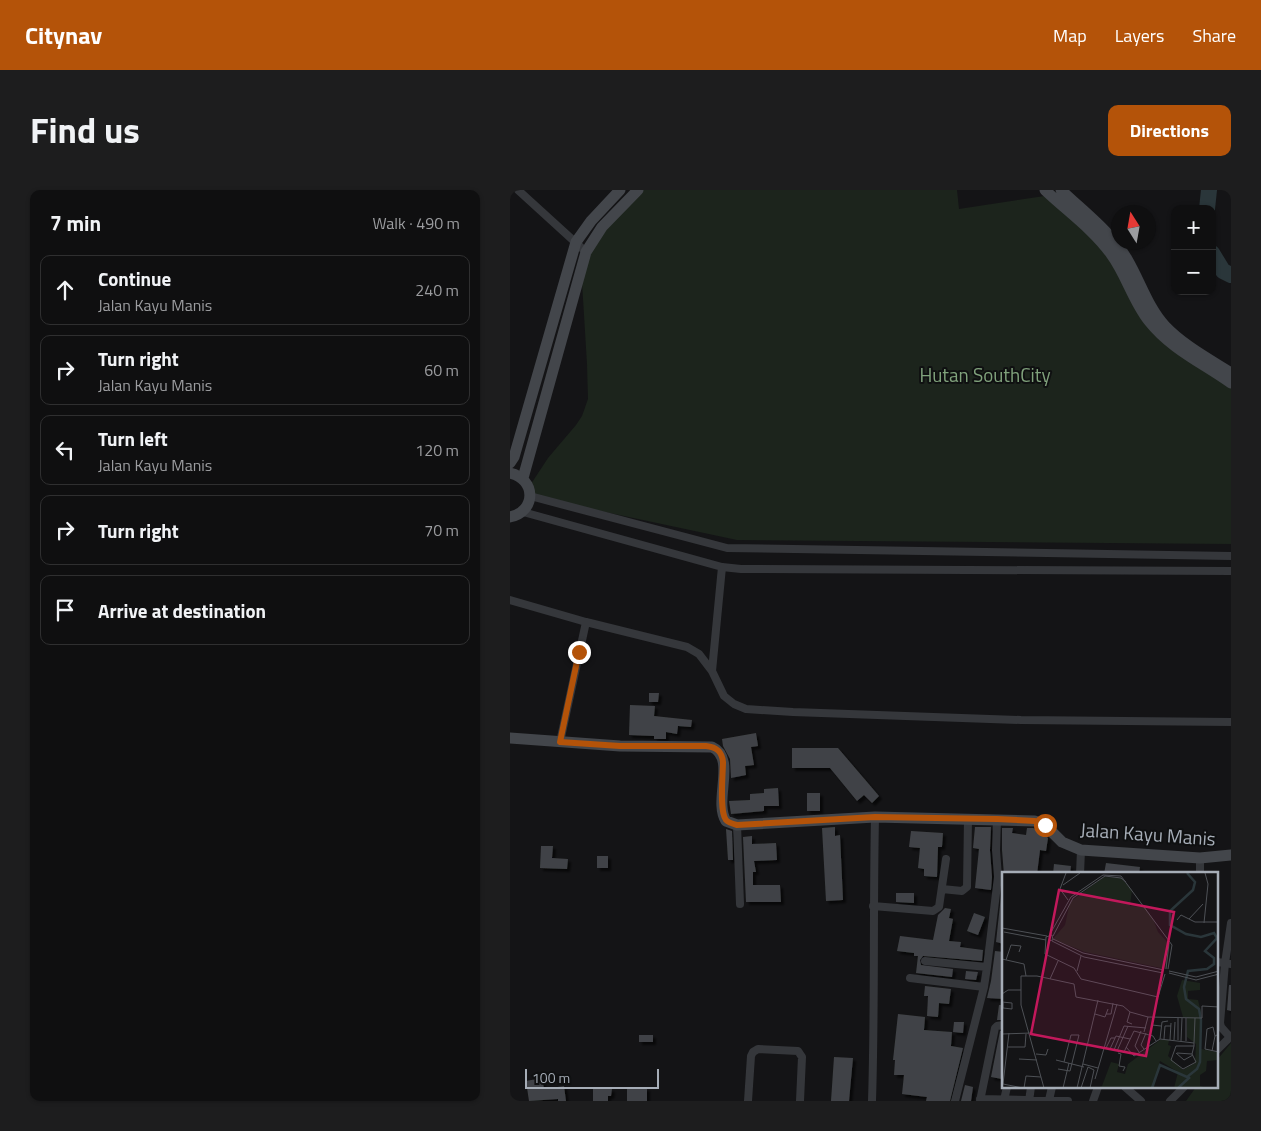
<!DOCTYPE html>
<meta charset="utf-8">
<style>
:root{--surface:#0f0f10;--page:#1d1d1e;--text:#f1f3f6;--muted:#9b9c9f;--line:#2f2f30;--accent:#b45309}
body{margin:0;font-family:"Titillium Web",sans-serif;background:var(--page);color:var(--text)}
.controls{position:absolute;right:15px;top:15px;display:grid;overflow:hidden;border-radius:10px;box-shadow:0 1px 4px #0004}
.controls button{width:45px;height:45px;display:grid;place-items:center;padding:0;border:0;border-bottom:1px solid var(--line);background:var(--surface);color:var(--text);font:25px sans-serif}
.compass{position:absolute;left:601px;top:15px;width:45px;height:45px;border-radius:50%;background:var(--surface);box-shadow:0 1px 4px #0004;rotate:349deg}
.scale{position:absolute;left:15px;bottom:12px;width:134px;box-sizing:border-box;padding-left:5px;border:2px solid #a6adb7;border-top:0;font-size:14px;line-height:18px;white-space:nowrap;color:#a6adb7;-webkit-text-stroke:4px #0f1011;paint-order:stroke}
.stop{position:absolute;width:15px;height:15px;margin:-11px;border:4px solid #b45309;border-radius:50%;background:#fff}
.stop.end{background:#b45309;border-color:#fff;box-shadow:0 1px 5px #0008}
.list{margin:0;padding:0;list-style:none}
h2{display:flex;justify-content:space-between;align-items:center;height:65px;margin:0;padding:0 20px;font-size:21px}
h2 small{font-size:16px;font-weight:400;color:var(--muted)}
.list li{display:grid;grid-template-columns:32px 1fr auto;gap:15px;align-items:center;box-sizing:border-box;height:70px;margin:0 10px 10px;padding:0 10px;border:1px solid var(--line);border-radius:10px}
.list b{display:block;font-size:19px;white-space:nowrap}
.list p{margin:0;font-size:16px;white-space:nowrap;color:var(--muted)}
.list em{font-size:16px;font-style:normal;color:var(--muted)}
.icon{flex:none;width:28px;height:28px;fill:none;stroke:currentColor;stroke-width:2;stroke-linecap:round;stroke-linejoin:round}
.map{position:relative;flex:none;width:721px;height:911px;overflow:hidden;border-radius:10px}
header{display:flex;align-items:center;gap:30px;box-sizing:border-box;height:70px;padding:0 25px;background:var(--accent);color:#fff}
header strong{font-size:24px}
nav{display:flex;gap:28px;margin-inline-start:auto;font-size:18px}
.intro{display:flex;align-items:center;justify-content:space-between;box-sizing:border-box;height:120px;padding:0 30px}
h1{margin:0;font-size:35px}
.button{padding:12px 22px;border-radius:10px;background:var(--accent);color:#fff;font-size:18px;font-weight:700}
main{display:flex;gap:30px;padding:0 30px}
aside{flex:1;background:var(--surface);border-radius:10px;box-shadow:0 1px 4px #0004}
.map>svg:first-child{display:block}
</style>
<header>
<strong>Citynav</strong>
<nav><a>Map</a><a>Layers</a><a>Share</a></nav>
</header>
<div class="intro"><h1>Find us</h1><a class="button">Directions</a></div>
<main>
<aside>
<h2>7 min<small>Walk · 490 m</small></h2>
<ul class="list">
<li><svg class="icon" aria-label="ahead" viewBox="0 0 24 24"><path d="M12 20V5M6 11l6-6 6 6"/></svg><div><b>Continue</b><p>Jalan Kayu Manis</p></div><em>240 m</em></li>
<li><svg class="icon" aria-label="right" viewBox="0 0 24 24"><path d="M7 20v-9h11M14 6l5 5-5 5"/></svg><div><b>Turn right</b><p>Jalan Kayu Manis</p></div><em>60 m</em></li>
<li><svg class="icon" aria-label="left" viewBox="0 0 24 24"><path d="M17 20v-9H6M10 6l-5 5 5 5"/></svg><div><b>Turn left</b><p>Jalan Kayu Manis</p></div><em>120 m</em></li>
<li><svg class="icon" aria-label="right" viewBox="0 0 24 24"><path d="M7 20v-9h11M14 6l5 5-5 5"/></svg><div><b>Turn right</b></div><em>70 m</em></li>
<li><svg class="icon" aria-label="arrive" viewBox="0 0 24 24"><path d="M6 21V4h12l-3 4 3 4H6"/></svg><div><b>Arrive at destination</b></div></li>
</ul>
</aside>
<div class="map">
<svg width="721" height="911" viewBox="0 0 721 911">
<defs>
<filter id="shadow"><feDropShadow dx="3" dy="3" stdDeviation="1" flood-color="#0009"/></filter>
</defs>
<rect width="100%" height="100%" fill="#141416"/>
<path fill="#1c241c" d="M128,0H447L449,19L541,5L589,48L626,110L721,193V354L227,350L20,306L19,297L38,268L66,235L72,226L78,209L77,174L71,76L76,62Z
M721,853V911H676L686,897H707V870Z"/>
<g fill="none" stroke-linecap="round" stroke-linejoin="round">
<path stroke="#2a363a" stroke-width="16" d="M697,19L699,0
M702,63L713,81L721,85"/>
</g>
<path fill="#404346" filter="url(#shadow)" d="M139,503H149L148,512H139Z
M120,515L145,516L144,526L182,530L181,537L168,536L167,544L156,542V549H144V546L119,545Z
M246,543L248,556L241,557L244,575L235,576L236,585L221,588L220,569L213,556L212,549Z
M282,558H328L369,606L362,613L354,605L347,611L320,578H282Z
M268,598L269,616H254V621L221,624L219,611L240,610V604L254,603V599Z
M297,603H310V621H297Z
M325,637V646L330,645L333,710L316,711L312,638Z
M465,637H481L480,660L482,687L481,700L465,698L469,659L463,658Z
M492,638H503L502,643L516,645L517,638H523L531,641L538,648L536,661L530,660L527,684H494V685L492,660Z
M216,639L222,641L223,670H218Z
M401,641L433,643L432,657H428L427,687L414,686V679L408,678L410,658L399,657Z
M242,646V654L266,653L267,670L244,671L246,682H243V695H270L271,712H236L233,647Z
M31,656H43L42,668L58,669L57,679L30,678Z
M87,666H98V678H87Z
M596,673L630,677L629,684H594Z
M544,674L561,676L560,684H543Z
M386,703H404V713L386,712Z
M491,706L494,707V754L486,752Z
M435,718L441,719L439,728L443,729L439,751L451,752L450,757L473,760L472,771L413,766L410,770L411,775L443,779L442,787L406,783L408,766H404V763L387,761L390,746L423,750L428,725Z
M464,723L475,727L468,745L457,741Z
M485,761L494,762V809L477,808L481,791Z
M456,781L468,782L466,790L455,789Z
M719,795H721V821L717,820Z
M415,796L441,799L439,814L429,813L428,827L417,826L418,806H414Z
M489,815H494V830H487Z
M388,824L415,827L414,840L442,842L441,856L453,858L440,911H416L417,907L392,904L394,885H384L385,870H383Z
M444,832H454L453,843L443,842Z
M490,841H494L492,889L481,887Z
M129,845H143V852H129Z
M324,867L343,868L339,911H321Z
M32,888L34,899L54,896L56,911H48V909L19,911L16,891Z
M455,895L463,897L461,911H451Z
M117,898H137V911H117Z
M83,899H102L101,906H98V911H83Z"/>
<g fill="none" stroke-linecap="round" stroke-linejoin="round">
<path stroke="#35373b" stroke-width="8" d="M8,0L76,62
M20,306L217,358L721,366
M13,322L212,377L231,379L721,381
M0,410L76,432L177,457L189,464L202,481L214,506L224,514L236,519L283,522L511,530L721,532
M202,481L212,377
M50,552L76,432
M227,635L230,714
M570,684L571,660
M690,684V668
M432,699L452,701L457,697L458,628
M363,716L423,721L429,717L436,669
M415,771L477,777
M707,772L721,774
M400,788L474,797
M720,847L711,837L710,833L715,773L721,733
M707,860L721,846
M615,897L631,911
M470,909L558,911
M494,910L497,897
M539,910L542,897
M238,911L241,866L243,862L248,859L288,861L292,867L290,911
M362,911C365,816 363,722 365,627
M445,911L474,797L477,777L488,687L486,660L487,629
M470,911L485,838L487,836L493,835
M519,911L521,897
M583,911L588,897
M660,911L674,897"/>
<path stroke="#43464b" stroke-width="11" d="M535,0C557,21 583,39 601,64C616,84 623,111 639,131C661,159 693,173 721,193
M551,0C574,22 601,42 617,69C630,91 638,118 655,136C673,155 699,169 721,183
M0,273L4,267L66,52L81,31L110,0
M0,283C26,289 27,321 0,327
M13,288L76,62L92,37L128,0
M0,548L110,556L202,557C227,568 203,611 216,631L227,635L365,627L525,631L535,635L552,652L571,660L690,668L721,665"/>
</g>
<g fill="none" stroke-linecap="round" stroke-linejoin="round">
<path stroke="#b45309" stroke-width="6" d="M69,462L50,552L110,556H196C206,557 212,561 213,572C213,584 209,621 216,630C219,633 223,634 227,635L365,627L487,629L525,631L535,635"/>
</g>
<g text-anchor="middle" stroke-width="4" stroke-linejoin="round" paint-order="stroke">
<g font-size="19" fill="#80a27c" stroke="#0f1011">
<text x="475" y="192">Hutan SouthCity</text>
</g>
<g font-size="19" fill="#a6adb7" stroke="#0f1011">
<text transform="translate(638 644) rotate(4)" y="7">Jalan Kayu Manis</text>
</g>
</g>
<g transform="translate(492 682)">
<rect width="216" height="216" fill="#141416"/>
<path d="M102,5L119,6L130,18L128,34L143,35L151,47L156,60L168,73L164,97L83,80L51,67L63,53L68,30ZM180,108L198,111V118L186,119V127L196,128L199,140V177L216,180V188L205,189L204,199L198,203V214L205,216H172L176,200L158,189L152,216H94L100,214L109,190L117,192L115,200L123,202L126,192L158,168H167L166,173L169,174L166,184L181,198L193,191L194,172L185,165V145H181L175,124Z" fill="#1c241c"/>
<path fill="none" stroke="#2a363a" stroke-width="2.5" d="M150,216L158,193L185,205L195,197L198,190L199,148L197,137L184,127L182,115L186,99L205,97L212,92V86L203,79L215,66L212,61L199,65L184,62L168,53V39L191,18L193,10L185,1M176,216L188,205"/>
<path fill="none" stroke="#4e5156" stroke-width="1" d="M64,1L58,17L66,28M61,13L78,1M187,47L201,32M175,48L179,43L193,50H217M202,51L206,12L203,1M0,56L45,64M2,60L44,68M48,62L69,25L101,3L119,4L170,73L166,97M51,64L71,26L103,4L119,6L124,10M51,67L81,81L162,98M46,69L51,68L50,63L44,65L43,82L72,96L79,107L156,125L163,102M50,69L82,85L161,101M0,87L22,92L24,104M4,88L9,73L19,74L17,80M164,97L167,71M75,99L79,84M167,99L194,105L217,99M167,101L194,108L217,102M48,107L56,89M0,122L6,118H19M0,130L10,131V137L1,136V131M128,140L125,150L130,152M93,142L103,145L106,137M104,142H109L111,131M142,160L146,145M0,162L29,161M213,164L211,155L205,157L203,177L217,180M158,167L160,150L166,149M162,167L163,154H169M168,168L169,151M172,168L173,150M176,168V146M179,169L180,146M184,169V146M146,174L150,153L159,154M192,174H174L169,188L181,197L194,190L190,182L192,174V171L193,146M6,175H23L24,162M124,175L132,184L158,167L192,171M104,176L122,180L132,159L151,164L154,169M104,176L109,166H113M108,177L114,164L128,167M142,177L139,173L144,161M112,178L122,154L144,156M115,179L126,154M210,179L213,164L217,162M137,180L133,174L139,159M116,181L119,182L117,194L123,195L121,199M174,181L182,188L191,183M175,181L190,182M34,182L44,183L46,177M17,187L35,188M54,188L82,195M81,192L96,196M56,197L68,199L77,163H69L62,190M93,207L115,132M1,212L7,161M1,212L21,216M22,216L24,204L39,205M42,216L19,133V104H35L72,112L74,125L121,134L128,140L146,145L200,146V134L217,135M61,216L67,191M75,216L96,128M79,216L86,195L92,198L88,216"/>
<path fill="#c2185b" fill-opacity="0.15" stroke="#c2185b" stroke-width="2.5" d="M57,18L172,40L144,184L29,162Z"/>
<rect width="216" height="216" fill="none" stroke="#a6adb7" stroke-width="2.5"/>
</g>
</svg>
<div class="controls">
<button>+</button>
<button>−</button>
</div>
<svg class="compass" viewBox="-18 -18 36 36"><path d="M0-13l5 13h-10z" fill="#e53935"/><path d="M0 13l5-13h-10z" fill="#9b9c9f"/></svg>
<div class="scale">100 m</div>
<div class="stop" style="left:535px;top:635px"></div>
<div class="stop end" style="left:69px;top:462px"></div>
</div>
</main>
